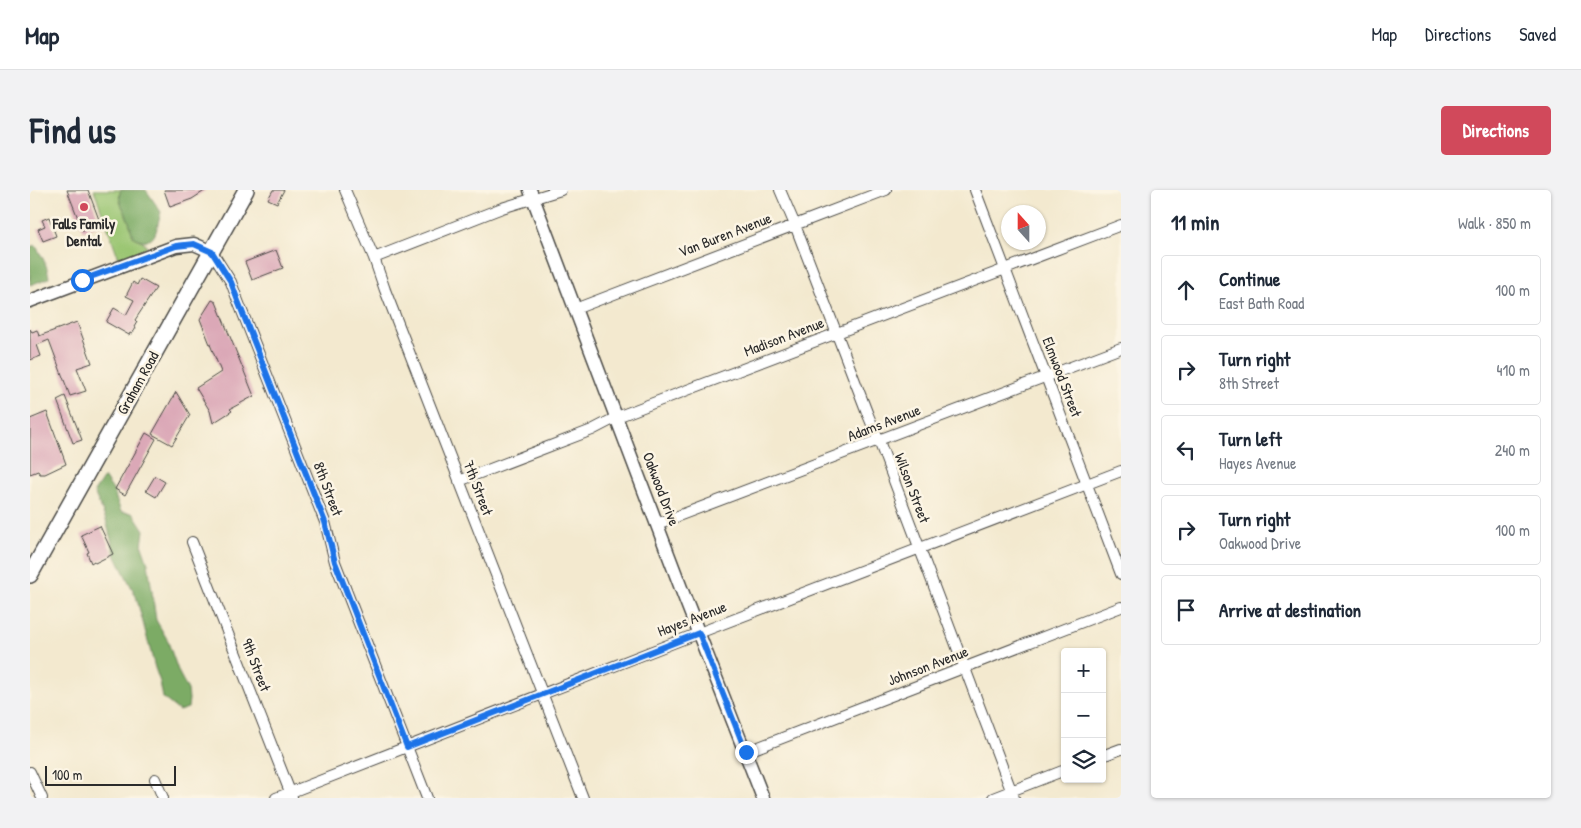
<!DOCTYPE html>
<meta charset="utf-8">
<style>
:root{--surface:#fff;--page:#f2f2f3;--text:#1f2937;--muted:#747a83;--line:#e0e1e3;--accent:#d1495b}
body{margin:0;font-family:"Patrick Hand",sans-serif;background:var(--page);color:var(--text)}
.controls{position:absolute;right:15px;bottom:15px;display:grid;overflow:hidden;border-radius:5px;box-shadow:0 1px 4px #0004}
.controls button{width:45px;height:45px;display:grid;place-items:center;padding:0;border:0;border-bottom:1px solid var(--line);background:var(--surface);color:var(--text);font:25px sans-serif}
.compass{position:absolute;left:971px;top:15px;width:45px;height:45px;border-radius:50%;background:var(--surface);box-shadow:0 1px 4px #0004;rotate:339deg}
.scale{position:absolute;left:15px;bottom:12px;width:131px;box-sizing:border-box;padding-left:5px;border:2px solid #2b2b2b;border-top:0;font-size:14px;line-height:18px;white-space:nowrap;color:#2b2b2b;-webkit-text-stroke:4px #fcf5e5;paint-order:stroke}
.stop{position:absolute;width:15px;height:15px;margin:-11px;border:4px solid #1a73e8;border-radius:50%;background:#fff}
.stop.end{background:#1a73e8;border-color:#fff;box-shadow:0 1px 5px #0008}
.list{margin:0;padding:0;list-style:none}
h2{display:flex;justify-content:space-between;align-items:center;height:65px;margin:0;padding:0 20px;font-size:21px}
h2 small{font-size:16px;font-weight:400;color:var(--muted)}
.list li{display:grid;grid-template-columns:32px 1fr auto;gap:15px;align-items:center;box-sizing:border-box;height:70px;margin:0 10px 10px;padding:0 10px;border:1px solid var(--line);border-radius:5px}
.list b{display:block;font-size:19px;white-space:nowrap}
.list p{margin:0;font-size:16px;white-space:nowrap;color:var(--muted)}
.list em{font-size:16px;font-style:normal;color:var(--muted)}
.icon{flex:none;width:28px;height:28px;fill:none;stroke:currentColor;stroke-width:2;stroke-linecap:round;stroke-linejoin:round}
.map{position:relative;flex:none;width:1091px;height:608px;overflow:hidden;border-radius:5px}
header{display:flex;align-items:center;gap:30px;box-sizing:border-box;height:70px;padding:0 25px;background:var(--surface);border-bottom:1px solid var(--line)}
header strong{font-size:24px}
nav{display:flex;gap:28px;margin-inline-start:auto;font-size:18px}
.intro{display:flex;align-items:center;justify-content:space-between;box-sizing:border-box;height:120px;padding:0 30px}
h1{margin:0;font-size:35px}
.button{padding:12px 22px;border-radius:5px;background:var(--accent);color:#fff;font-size:18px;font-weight:700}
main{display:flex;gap:30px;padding:0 30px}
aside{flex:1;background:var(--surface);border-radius:5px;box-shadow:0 1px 4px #0004}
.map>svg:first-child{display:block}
</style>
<header>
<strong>Map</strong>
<nav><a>Map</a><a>Directions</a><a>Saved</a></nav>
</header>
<div class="intro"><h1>Find us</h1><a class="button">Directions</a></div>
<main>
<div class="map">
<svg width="1091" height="608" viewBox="0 0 1091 608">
<rect width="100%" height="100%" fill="#fcf5e5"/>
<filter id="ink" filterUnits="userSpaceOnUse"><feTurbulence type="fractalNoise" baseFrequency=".02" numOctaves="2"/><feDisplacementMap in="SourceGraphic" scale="10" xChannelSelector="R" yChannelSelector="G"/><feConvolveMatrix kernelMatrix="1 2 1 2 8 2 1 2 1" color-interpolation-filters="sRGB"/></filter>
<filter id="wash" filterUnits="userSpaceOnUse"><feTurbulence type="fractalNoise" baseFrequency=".0096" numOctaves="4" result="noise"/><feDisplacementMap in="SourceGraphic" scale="20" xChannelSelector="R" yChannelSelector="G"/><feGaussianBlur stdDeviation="1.12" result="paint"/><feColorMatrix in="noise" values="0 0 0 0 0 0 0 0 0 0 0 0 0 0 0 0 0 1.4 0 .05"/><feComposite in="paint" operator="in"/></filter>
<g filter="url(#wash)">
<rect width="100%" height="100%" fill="#f3e9cf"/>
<path fill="#9bc673" stroke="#63784f" d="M64,0H91C86,11 94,17 97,27C100,33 101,40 103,47L114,52L117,58L89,69Z"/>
<path fill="#7cab65" stroke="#546b48" d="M91,0H116L131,22C125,41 128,58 103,47C101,40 100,33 97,27C94,17 86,11 91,0Z
M5,55C11,64 18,76 19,88L0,95V57Z
M74,287L83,300L91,322L103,323L114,340L112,356L118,373L126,430L137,449L149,483L158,500L159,509L158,518L149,521L133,508L130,492L125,478L106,406L85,365L76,330L64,302Z"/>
<g id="blocks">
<path fill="#dba8b7" d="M37,0H58L71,35L53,41Z
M134,0H176L162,9L140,17Z
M243,0H254L247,13L238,9Z
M19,27L26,46L13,51L8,39L15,36L12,30Z
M246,60L253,78L222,90L215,72Z
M110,89L126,98L105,130L107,132L104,137L106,138L102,144L100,143L99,145L76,132L84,118L96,125L104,110L96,106L103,92L107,95Z
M182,110L186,112L224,206L200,219L202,221L183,233L180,221L166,198L191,182L170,129Z
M47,132L62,173L47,178L56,201L40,206L19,150L7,155L11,166L0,170V139L2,142L7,140L9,146Z
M146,202L160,225L142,255L122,244Z
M35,206L52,250L43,253L27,210Z
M17,222L36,274L15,284H10L8,281L0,284V229Z
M116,243L126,249L95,305L85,299Z
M125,286L135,292L126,307L116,301Z
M70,336L83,364L65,373L64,371L61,373L57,363L59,362L51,345Z"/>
</g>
</g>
<g filter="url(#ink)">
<use href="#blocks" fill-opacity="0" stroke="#494844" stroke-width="1"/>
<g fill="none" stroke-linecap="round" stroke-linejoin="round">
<defs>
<path id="minor" d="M315,0L344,68L355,100L553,608
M750,0L765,35L838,225L849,251L984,608
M945,0L1091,384
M182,62L201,92L208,111L295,332L305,372L397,608
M344,68L472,18L531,0
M545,119L856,0
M429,291L562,240L587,227L618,215L1091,35
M627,334L1091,158
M162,352L262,607
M716,562L1091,417
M1072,566L1091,559
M0,582L12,608
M125,589L133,608
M246,608L661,446L1091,281
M963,608L1035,580"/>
<path id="tertiary" d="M500,0L654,406L733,608
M0,111L146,56L164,54L182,62"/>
<path id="secondary" d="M0,385L216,0"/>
</defs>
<use href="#minor" stroke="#494844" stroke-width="12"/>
<use href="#tertiary" stroke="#494844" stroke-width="15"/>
<use href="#secondary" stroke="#494844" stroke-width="18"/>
<use href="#minor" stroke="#fff" stroke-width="10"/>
<use href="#tertiary" stroke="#fff" stroke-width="12"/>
<use href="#secondary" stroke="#fff" stroke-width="15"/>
</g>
</g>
<g fill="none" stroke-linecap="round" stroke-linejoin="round" filter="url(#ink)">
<path stroke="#1a73e8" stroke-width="6" d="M52,90L146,56L164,54L182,62L201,92L208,111L295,332L305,372L377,557L669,443L716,562"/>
</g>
<circle fill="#d1495b" stroke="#fcf5e5" stroke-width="2" cx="54" cy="17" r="5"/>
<g text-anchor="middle" stroke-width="5" stroke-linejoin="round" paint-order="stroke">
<g font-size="15" font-weight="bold" fill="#2b2b2b" stroke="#fcf5e5">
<text x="54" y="39">Falls Family<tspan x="54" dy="17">Dental</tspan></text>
</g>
<g font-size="15" fill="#2b2b2b" stroke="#fcf5e5">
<text transform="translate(695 45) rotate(-21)" y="5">Van Buren Avenue</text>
<text transform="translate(754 147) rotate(-21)" y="5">Madison Avenue</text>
<text transform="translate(1032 187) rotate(69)" y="5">Elmwood Street</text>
<text transform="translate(108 193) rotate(-61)" y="5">Graham Road</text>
<text transform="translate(854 233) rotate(-21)" y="5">Adams Avenue</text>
<text transform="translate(448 298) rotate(69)" y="5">7th Street</text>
<text transform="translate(882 298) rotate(69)" y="5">Wilson Street</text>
<text transform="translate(298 299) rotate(69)" y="5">8th Street</text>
<text transform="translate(631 299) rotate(69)" y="5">Oakwood Drive</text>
<text transform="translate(662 429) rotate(-21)" y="5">Hayes Avenue</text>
<text transform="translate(226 475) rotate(69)" y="5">9th Street</text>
<text transform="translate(898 476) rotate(-21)" y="5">Johnson Avenue</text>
</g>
</g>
</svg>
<div class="controls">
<button>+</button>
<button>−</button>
<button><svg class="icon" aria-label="layers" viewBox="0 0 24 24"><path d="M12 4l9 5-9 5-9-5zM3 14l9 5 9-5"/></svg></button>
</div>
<svg class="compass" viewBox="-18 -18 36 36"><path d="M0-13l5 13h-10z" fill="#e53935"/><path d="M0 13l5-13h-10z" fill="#747a83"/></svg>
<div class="scale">100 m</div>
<div class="stop" style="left:52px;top:90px"></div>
<div class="stop end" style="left:716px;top:562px"></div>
</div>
<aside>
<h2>11 min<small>Walk · 850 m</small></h2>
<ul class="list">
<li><svg class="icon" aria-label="ahead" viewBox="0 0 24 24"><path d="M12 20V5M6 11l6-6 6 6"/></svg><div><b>Continue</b><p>East Bath Road</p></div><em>100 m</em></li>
<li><svg class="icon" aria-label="right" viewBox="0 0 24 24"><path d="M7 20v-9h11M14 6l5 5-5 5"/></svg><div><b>Turn right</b><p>8th Street</p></div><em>410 m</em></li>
<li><svg class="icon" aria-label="left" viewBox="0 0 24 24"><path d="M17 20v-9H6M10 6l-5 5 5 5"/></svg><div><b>Turn left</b><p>Hayes Avenue</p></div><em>240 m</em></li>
<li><svg class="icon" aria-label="right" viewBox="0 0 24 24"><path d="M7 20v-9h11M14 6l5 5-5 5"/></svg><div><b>Turn right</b><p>Oakwood Drive</p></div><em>100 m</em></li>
<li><svg class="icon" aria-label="arrive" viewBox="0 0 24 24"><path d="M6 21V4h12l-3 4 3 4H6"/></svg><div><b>Arrive at destination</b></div></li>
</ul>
</aside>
</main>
